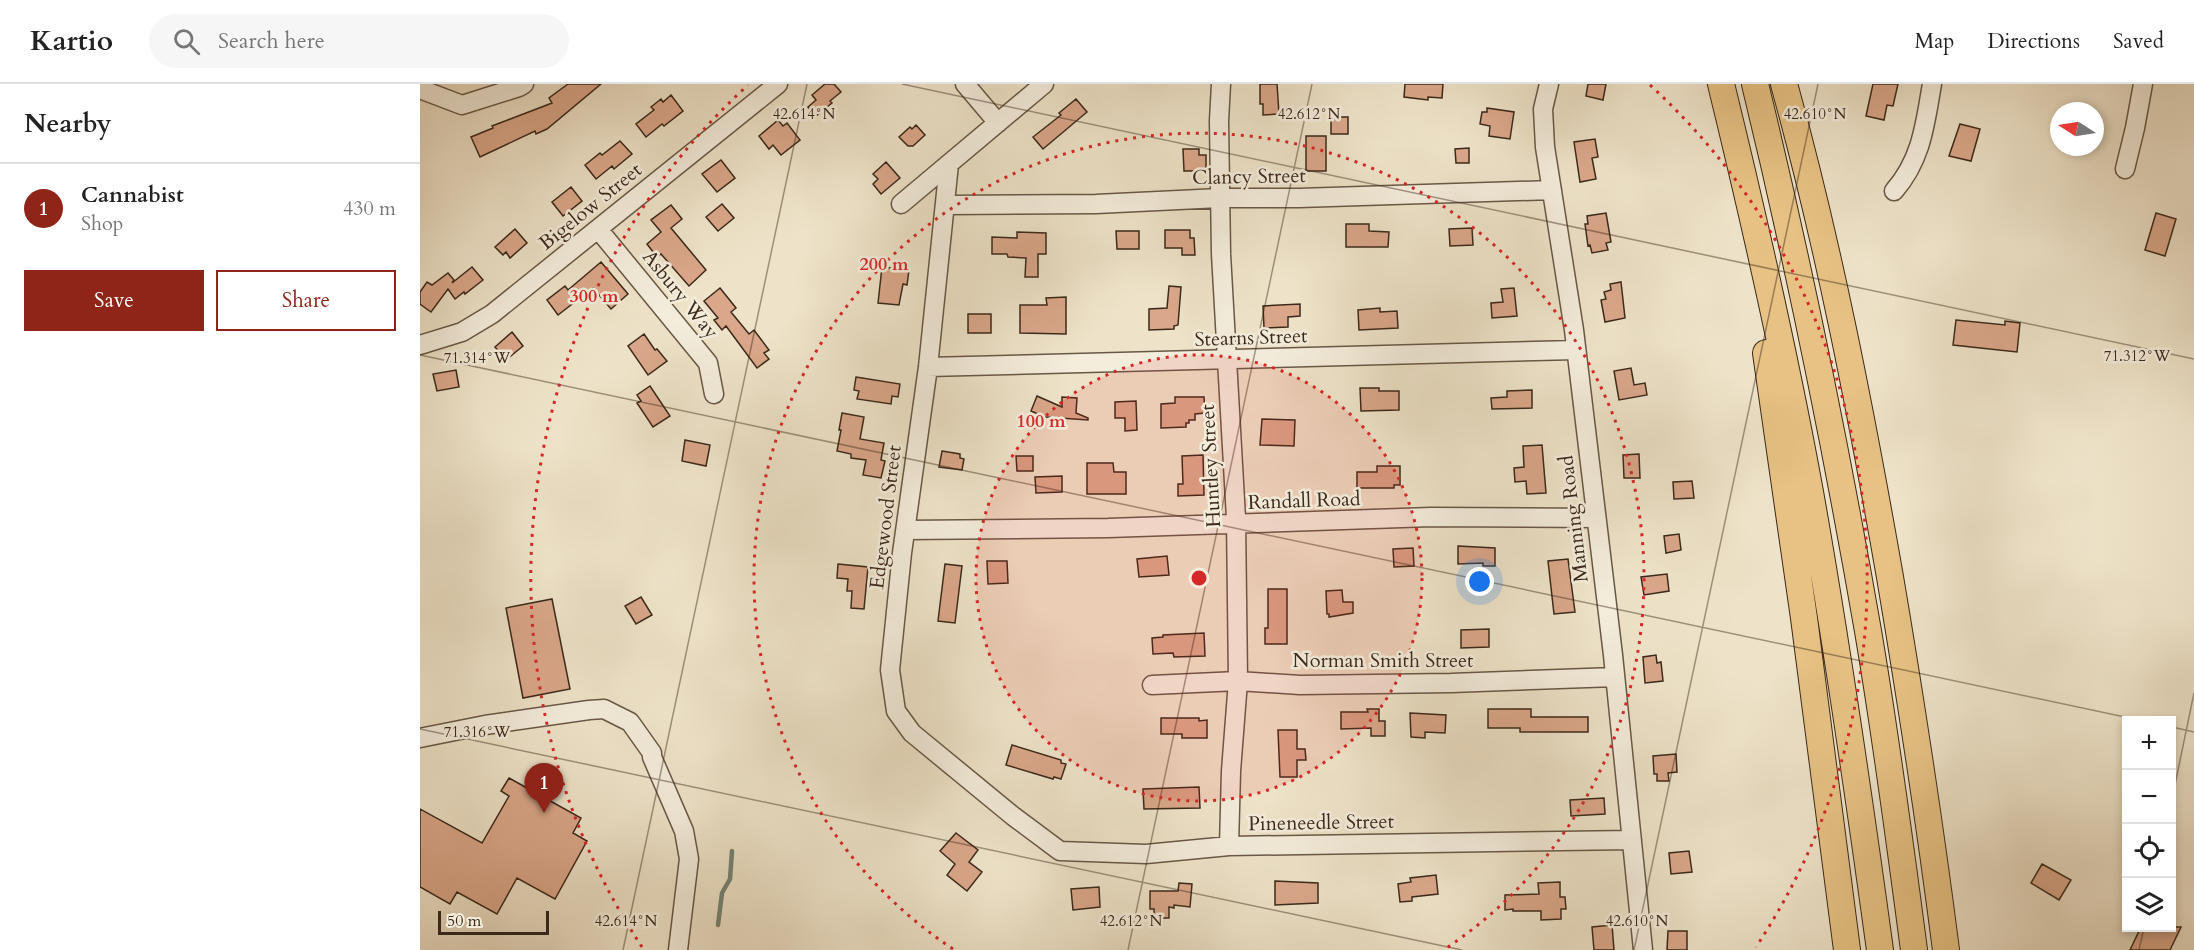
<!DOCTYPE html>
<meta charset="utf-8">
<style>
:root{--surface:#fff;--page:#f6f6f6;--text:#222;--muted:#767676;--line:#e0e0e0;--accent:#8f2418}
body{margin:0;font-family:Cardo,serif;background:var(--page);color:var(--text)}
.controls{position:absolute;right:18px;bottom:18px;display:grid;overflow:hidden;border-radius:0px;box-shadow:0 3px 9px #0003}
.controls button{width:54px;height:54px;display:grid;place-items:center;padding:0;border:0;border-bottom:2px solid var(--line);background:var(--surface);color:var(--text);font:30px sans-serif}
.compass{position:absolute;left:1630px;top:18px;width:54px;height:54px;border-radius:50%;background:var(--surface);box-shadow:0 3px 9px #0003;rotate:282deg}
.scale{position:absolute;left:18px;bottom:15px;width:111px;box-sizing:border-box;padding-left:6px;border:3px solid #3b291a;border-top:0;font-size:16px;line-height:21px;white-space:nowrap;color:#3b291a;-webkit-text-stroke:4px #f4eddc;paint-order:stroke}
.you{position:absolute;left:1060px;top:498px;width:21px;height:21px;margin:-15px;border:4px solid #fff;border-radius:50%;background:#1a73e8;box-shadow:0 0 0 9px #1a73e833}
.badge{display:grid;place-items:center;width:39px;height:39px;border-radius:50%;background:var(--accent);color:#fff;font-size:20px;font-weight:700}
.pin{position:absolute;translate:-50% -50px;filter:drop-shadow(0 2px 3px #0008)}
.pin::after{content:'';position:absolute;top:32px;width:21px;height:18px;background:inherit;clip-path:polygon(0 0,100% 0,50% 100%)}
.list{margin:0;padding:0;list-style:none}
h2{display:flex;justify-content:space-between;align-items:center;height:78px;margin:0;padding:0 24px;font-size:26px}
h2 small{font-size:20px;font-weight:400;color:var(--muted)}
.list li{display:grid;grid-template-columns:39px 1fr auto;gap:18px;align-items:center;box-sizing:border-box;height:90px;padding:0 24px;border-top:2px solid var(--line)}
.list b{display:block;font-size:22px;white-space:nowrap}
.list p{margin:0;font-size:20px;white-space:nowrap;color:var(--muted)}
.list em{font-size:20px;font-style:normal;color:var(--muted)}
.actions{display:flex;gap:12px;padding:18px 24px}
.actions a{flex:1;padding:14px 0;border:2px solid var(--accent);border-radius:0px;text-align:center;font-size:21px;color:var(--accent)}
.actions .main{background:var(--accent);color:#fff}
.icon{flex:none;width:33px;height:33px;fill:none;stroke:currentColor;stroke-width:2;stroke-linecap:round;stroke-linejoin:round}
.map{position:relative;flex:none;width:1774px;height:866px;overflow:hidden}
header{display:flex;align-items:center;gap:36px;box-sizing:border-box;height:84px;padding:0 30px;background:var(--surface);border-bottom:2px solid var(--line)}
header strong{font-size:28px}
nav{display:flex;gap:33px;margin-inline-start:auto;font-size:21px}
.search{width:420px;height:54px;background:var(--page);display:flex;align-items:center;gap:15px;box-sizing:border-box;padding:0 21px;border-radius:33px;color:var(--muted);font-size:22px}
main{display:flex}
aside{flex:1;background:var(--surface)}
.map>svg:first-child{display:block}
</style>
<header>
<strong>Kartio</strong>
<div class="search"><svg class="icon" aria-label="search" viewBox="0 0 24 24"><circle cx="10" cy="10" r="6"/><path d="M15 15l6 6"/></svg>Search here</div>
<nav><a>Map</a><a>Directions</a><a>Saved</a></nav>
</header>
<main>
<aside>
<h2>Nearby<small></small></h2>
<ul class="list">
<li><span class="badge">1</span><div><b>Cannabist</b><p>Shop</p></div><em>430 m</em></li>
</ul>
<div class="actions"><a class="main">Save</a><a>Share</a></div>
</aside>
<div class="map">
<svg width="1774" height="866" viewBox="0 0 1774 866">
<rect width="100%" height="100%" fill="#eee3c9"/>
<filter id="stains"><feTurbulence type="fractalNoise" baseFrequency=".00333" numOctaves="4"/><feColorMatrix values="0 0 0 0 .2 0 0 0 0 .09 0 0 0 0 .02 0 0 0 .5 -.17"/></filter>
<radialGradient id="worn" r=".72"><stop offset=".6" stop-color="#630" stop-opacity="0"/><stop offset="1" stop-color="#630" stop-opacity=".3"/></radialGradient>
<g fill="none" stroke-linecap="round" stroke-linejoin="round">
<path stroke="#758373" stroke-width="4.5" d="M298,841L302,809L310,795L312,767"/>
</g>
<path fill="#daa78a" stroke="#3b291a" stroke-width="1.5" d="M148,0H181L127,45L116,50L115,47L60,73L51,53L73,44L72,42L132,19L129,14Z
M405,0H414L421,8L410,17L412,19L396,32L388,23L396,16L392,11Z
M840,0H857L859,30L843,31V20H840Z
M985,0H1023L1022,14L1008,13V16L984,13Z
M1168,0H1186L1183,16L1166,12Z
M1453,0H1478L1473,22L1467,21L1464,36L1446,32Z
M251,11L263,27L244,42L242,40L226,53L216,40L234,26L231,23L241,15L243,18Z
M656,15L667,28L623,65L613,53L641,31L639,29Z
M1067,24L1094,28L1090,55L1069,52L1070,42L1060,40L1062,28H1067Z
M911,33H928V50H911Z
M358,36L363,42L367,39L380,56L361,71L353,61L349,65L339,52Z
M1540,40L1560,45L1551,77L1529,72Z
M496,41L505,51L493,62H488L479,53L490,43L492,45Z
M886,52H906V87H886Z
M1175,55L1178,73L1172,74L1176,95L1160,98L1154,58Z
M200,57L212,70L194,85L192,82L176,95L165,81L180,69L182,71Z
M1049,64V79H1036L1035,65Z
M763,65H779V71H786V87H764Z
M301,76L315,94L297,108L282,90Z
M466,78L480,94L461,110L453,100L458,95L453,90Z
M151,103L162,117L143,132L132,118Z
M302,120L314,134L298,147L286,133Z
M251,121L262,135L251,144L286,186L269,202L241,170L237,173L227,160L241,148L231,136Z
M1186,129L1191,158L1186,159L1188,166L1172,169L1170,161L1168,162L1165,140H1168L1167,132Z
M1736,129L1756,135L1745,172L1725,166Z
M926,140H949V147L969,148L968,163H926Z
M1052,144L1053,161L1030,162L1029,145Z
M95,145L107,159L90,174L86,168L83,171L75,163Z
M745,146H770V154H774L775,171H762V164H745Z
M696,147H719V165H697Z
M597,148L626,149V170H618V193H605L606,174L588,173L587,170H572V153L597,154Z
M181,178L208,210L191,225L173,204L138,231L127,216L145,202L148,206Z
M52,183L63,196L45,210L44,208L35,215L28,205L11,228L0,220V208L7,198L12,201L28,189L34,196L32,199Z
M462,183L489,186L487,201L483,200L479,221L458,219Z
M1201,198L1205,234L1185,238L1181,216L1186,215L1184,208L1191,206L1190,200Z
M749,202L761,203L758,241L754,242V245L729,246V225L747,224Z
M300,204L316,224L311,228L329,250L334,246L349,266L344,269L349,275L337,284L306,242L302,246L294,236L298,234L284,217Z
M1094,204L1097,232L1072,234L1071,219L1083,218L1081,205Z
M646,213V250L600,249V221H627L626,214Z
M880,220V232L868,233V243L844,244L843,222Z
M960,224V228L977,227L978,244L939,246L938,226Z
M548,230H571V249H548Z
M1536,236L1585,241V237L1600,239L1597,268L1533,261Z
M92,248L103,262L86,276L75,263Z
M224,250L235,266L237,265L247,277L228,291L208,262Z
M1211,284L1214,301L1225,299L1227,311L1199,316L1194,287Z
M36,286L39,303L17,307L13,290Z
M436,293L480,300L478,313L472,312L471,320L437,315L439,307L434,306Z
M230,302L250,332L233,343L217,319L221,317L217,311Z
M940,304H959V307H979V326L941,327Z
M1112,306V324L1072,325L1071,314L1087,313V307Z
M617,312L642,323V313L657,314L656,329L668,334V336L625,333L611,327Z
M755,313H784L785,329L775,330V336H769V339H766V343L741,344V320L755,319Z
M716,317L717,346L705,347V334H695V318Z
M422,329L444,333L440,355L464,359L461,376L465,377L461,394L443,391L446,376L431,374V370L417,367L421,346H419Z
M842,335L875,336L874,362L840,361Z
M265,356L290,361L286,382L262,377Z
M1122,361L1126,409L1107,410L1106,397L1095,398L1094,384L1104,383L1103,362Z
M522,367L540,370V374L544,375L542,386L519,383Z
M1219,370L1220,394H1204L1203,371Z
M783,371L784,411L758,412V400H763L762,372Z
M596,372H613V387H597Z
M667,379H693L694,388H706V410H667Z
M957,382H980V401H974V404H937V388H957Z
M642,392V408L616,409L615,393Z
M1272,397L1274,414L1254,415L1253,398Z
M1259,450L1261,466L1246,469L1244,452Z
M1038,462L1075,464V482H1063V479L1038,480Z
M993,464L994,482L974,483L973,465Z
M747,472L749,491L719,493L717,475Z
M1148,475L1155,528L1134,530L1128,477Z
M567,477H587L588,499L568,500Z
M418,480L448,483L444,525L431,524L432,507H427L428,495L417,494Z
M525,480L542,482L535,539L518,537Z
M1247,490L1249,507L1224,511L1221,493Z
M848,505H867V560H845V544H848Z
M922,506L923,518H933V529L909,533V530H907L906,507Z
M221,513L232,531L216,540L205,522Z
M132,515L150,605L103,614L86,524Z
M1069,545V563L1041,564V546Z
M784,549L785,572L754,573L753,569L733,570L732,554L743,553V551Z
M1236,571L1237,579L1241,578L1243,597L1225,599L1223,573Z
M947,625H959V637H965V652H951V644L921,645V628H948Z
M1068,625H1111V633H1168V648H1100V644H1068Z
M990,629L1026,631L1025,649L1005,648V654L991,653Z
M741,634H779V637L787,636V654H762V650H741Z
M858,646H877V665H885L886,676H877V693H860Z
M592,661L641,676V679L646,680L641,695L634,693L633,695L586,681Z
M1256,670L1257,688L1248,689L1249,697H1237V690H1234L1233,672Z
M89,694L161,734L153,749L167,757L135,815L97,794L77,830L37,808L30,820L0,803V725L62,759L89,712L81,707Z
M779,703L780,724L724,725L723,705Z
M1184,714L1185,730L1151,732L1150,716Z
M536,749L558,766L549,778L562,788L547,807L527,791L535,780L520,767Z
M1269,767L1272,788L1251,790L1249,769Z
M1622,780L1651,796L1639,816L1611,799Z
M1016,791L1018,810L992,813V817L980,818L978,800L991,798L990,794Z
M855,797L898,799V819L855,821Z
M1140,798V813H1145L1146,825H1141V835L1121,836V827H1093V825L1085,826V811L1119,810L1118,799Z
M759,799L772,800L770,823L754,821V824L749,823V834H734V825H730V807H758Z
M679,803L680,823L653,826L651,805Z
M1192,841L1194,866H1174L1172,843Z
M1721,843H1761L1750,866H1710Z
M1248,847H1267V866H1247Z"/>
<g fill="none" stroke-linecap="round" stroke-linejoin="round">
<defs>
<path id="minor" d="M545,0L578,39
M801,0L799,37L801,170L816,434L818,597L811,687L809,762
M1129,0L1123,25L1125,63L1154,246L1193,571L1223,866
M0,5L42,21L99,3L104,0
M529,80L508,283L482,469L470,586L476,627L492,649L593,732L640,767L726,770L809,762L1212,756
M1705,85L1715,44L1723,0
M1474,107C1502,75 1505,40 1512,0
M481,120L624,0
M526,121L676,120L800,114H879L1132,106
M178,145L288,279L294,310
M0,261L42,248L72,230L358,0
M508,283L1156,266
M486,446L688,444L1011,433L1176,434
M732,601L818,597L880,601L1031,599L1195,593
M0,654L65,641L169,626L184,625L210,638L232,669V673L264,747L269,775L258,866"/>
<path id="highway" d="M1301,0C1334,135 1365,271 1390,408C1417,560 1439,713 1460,866
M1335,0C1379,181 1416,363 1448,547C1466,653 1480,759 1494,866
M1364,0C1409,162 1441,328 1470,493C1491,617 1510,741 1526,866
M1346,269L1384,534L1427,866"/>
</defs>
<use href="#minor" stroke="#685846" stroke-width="21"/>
<use href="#highway" stroke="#3b291a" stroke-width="28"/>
<use href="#minor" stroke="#f4eddc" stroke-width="18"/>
<use href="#highway" stroke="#e7c284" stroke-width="26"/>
</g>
<path fill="none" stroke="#3b291a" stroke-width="1.5" stroke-opacity="0.45" d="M482,0L1774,275M0,271L1719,636M1752,643L1774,648M0,645L1042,866M1752,715L1774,609M203,866L387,0M708,866L892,0M1214,866L1398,0M1719,866L1724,844"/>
<circle cx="779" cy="494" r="223" fill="#d62828" fill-opacity=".12"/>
<g fill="none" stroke="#d62828" stroke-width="3" stroke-dasharray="3 6">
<circle cx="779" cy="494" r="223"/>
<path d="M533 865A445 445 0 1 1 1025 865"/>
<path d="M222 863A668 668 0 0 1 328 1M1230 1A668 668 0 0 1 1336 863"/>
</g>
<g text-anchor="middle" stroke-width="5" stroke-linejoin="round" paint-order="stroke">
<g font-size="20" fill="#3b291a" stroke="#f4eddc">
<text transform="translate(829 92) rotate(-1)" y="7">Clancy Street</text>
<text transform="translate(170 122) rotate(-39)" y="7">Bigelow Street</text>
<text transform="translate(261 210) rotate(51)" y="7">Asbury Way</text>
<text transform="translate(831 253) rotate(-2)" y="7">Stearns Street</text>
<text transform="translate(790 382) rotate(-93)" y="7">Huntley Street</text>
<text transform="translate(884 416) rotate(-2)" y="7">Randall Road</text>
<text transform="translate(465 433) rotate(-83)" y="7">Edgewood Street</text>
<text transform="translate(1153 435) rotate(-97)" y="7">Manning Road</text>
<text x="963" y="583">Norman Smith Street</text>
<text transform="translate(901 738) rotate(-1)" y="7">Pineneedle Street</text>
</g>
</g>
<g font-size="15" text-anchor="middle" fill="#3b291a" stroke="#f4eddc" stroke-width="5" stroke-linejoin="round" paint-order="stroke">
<text x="384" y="35">42.614°N</text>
<text x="889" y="35">42.612°N</text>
<text x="1395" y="35">42.610°N</text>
<text x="1717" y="277">71.312°W</text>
<text x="57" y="279">71.314°W</text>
<text x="57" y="653">71.316°W</text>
<text x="206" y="842">42.614°N</text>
<text x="711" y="842">42.612°N</text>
<text x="1217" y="842">42.610°N</text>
</g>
<circle cx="779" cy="494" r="9" fill="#d62828" stroke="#f4eddc" stroke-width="3"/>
<g font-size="18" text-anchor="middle" font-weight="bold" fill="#d62828" stroke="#f4eddc" stroke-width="5" stroke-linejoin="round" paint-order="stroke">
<text x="464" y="186">200 m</text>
<text x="174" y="218">300 m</text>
<text x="621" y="343">100 m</text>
</g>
<rect width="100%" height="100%" filter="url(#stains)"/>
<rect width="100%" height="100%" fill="url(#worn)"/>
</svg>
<div class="controls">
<button>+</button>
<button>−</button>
<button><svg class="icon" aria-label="locate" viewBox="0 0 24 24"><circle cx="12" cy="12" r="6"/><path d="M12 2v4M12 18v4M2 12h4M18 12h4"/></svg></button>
<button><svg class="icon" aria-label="layers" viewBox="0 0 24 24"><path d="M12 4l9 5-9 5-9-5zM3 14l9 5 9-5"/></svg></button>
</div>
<svg class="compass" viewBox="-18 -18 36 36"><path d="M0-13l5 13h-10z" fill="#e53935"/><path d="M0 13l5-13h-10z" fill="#767676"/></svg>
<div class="scale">50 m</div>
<div class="you"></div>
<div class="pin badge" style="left:124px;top:729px">1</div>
</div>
</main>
